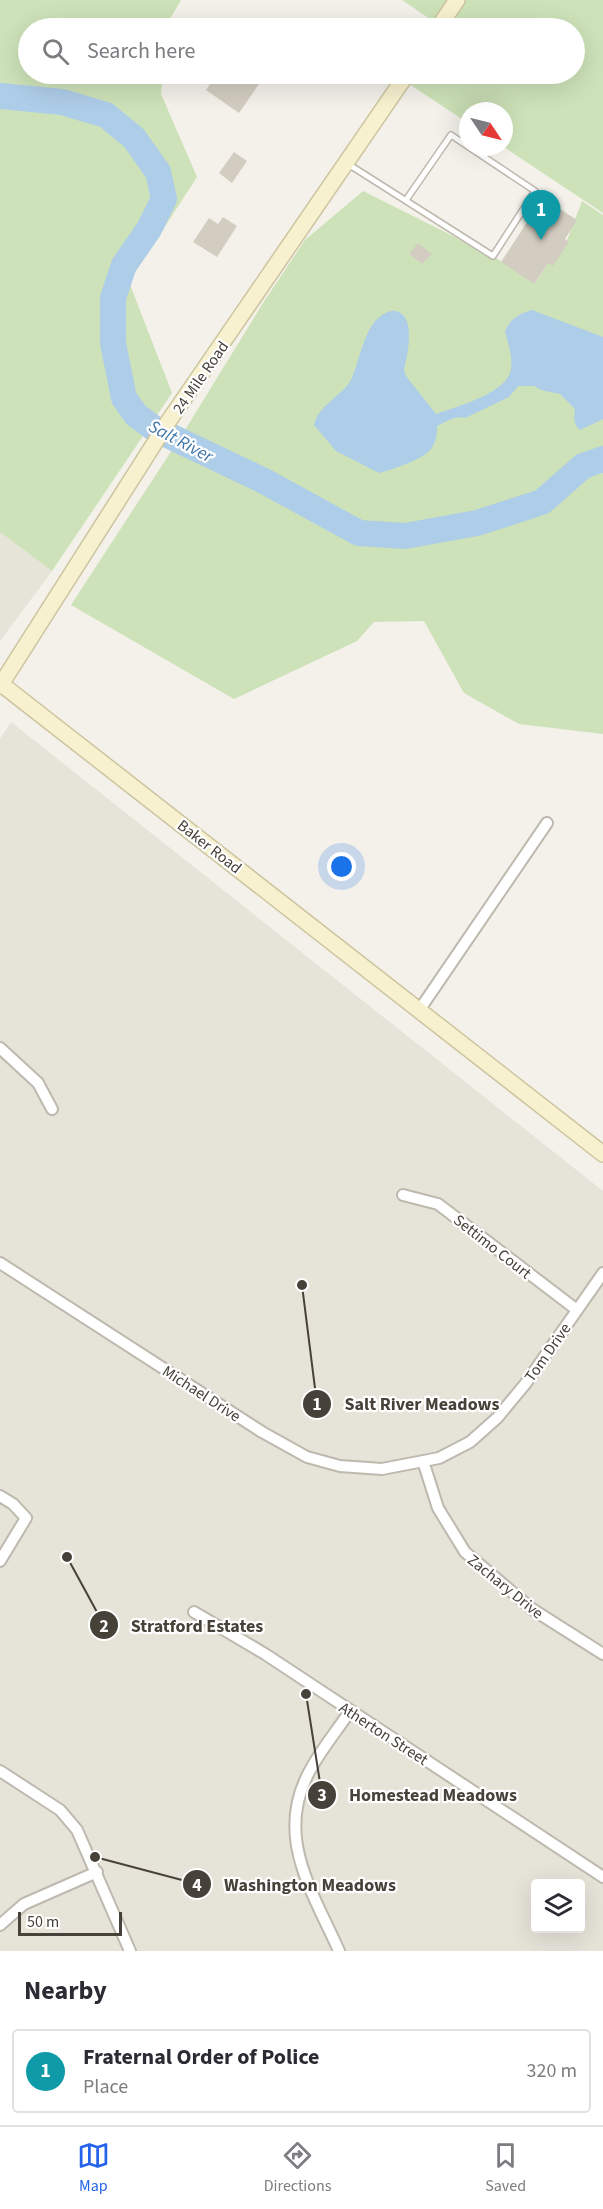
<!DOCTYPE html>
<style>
:root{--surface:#fff;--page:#f2f2f3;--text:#2b2b33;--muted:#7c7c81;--line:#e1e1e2;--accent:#2563eb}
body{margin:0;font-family:"Source Sans 3",sans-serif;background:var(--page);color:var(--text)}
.controls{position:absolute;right:18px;bottom:18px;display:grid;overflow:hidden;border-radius:6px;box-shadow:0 6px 24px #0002}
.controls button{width:54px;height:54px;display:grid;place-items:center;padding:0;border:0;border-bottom:2px solid var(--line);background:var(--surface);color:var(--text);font:30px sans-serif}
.compass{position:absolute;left:459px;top:102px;width:54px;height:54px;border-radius:50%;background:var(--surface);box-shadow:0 6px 24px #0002;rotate:125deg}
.scale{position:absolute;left:18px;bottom:15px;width:104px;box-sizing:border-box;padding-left:6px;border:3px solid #464239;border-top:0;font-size:16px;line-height:21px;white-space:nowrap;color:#464239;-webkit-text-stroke:4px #fff;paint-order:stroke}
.you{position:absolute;left:342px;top:867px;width:21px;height:21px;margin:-15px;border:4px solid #fff;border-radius:50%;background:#1a73e8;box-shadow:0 0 0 9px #1a73e833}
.badge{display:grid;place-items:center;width:39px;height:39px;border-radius:50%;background:var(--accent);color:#fff;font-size:20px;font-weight:700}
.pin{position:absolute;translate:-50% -50px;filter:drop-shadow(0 2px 3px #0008)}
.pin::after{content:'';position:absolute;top:32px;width:21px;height:18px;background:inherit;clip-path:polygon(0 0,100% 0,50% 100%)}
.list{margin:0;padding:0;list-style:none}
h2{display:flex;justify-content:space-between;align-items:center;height:78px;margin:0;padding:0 24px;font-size:26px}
h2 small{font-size:20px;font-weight:400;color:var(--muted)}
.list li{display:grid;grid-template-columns:39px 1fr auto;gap:18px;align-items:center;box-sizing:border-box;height:84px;margin:0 12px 12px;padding:0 12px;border:2px solid var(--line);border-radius:6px}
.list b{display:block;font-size:22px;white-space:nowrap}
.list p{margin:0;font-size:20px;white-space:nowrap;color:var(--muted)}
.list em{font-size:20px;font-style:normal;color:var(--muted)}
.icon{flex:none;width:33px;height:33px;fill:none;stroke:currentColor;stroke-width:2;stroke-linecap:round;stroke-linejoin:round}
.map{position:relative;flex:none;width:603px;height:1951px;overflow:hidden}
.search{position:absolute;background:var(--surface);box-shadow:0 6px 24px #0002;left:18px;right:18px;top:18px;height:66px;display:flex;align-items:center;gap:15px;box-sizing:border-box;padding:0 21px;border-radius:33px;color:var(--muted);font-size:22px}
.sheet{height:174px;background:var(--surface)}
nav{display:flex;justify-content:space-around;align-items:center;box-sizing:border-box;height:84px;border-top:2px solid var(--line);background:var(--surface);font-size:16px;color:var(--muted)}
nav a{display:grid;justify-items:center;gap:3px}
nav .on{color:var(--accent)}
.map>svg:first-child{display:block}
</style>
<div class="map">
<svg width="603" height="1951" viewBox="0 0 603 1951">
<rect width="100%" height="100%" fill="#f3f1ea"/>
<path fill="#e6e3d9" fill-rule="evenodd" d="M0,532L52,571L0,641Z
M11,722L603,1191V1951H0V739ZM536,1884H580V1928H536Z"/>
<path fill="#cde2b8" d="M0,0H181L167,24V28H28V74H163L161,94L197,177L129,282L172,393L52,571L0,532Z
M402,0H603V213L504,147V111H468V123L403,80L407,74H574V28H438L440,26Z
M363,191L493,256L534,284L548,263L564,248L582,201L603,215V734L519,724L464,693L424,621L374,622L357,641L234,699L71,605L185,430L263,303L305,240Z"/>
<path fill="#aecde8" d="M532,310L603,337V419L580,430C573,424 574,417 575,409L560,394L541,390L534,386H518L509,397L465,418C455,415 446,422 437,426C437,435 436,442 431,449C424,459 391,470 379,473L336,451L314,425C319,404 341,397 351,380C359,363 363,334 376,320C380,316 390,309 396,311C417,317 407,355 404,370L406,376L436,414C456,407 508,393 511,369C513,358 508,343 505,332C509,319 520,313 532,310Z"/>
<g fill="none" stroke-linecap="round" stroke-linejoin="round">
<path stroke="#aecde8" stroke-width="26" d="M0,96L62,102L106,115L134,138L158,172L164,199L149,229L124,265L113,298V343L124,398L136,415L155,429L264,481L359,533L405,536L477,523L542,502L583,466L603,459"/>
</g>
<path fill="#d3cdc1" d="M203,74H266L239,113L206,90L213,80Z
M234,152L247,161L232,183L219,173Z
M543,198L577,220L565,239L569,242L553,266L548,263L534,284L501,262Z
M223,217L237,226L217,257L193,242L209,218L218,224Z
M418,243L432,254L422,264L409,254Z"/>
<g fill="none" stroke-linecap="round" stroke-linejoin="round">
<defs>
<path id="lane" d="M348,164L493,256L535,191L451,135L406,200"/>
<path id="street" d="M420,1009L547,823
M0,1048L38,1083L52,1109
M403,1195L438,1204L577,1310
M0,1263L262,1432L307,1457L340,1466L382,1469L439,1458L470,1442L497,1418L526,1383L603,1273
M423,1461L438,1508L465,1552L532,1609L603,1654
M0,1496L13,1504L26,1518L0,1561
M194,1612L265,1654L603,1877
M0,1771L60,1810L77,1830L130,1951
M0,1925L24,1904L97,1872
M339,1951C311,1888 272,1833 313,1765C324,1746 338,1729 350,1711"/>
<path id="secondary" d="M438,28L457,0
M0,683L603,1154
M0,686L168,422L407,74"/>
</defs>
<use href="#lane" stroke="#beb9ae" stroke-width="8"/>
<use href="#street" stroke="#beb9ae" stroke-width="14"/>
<use href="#secondary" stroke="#cdc49f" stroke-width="18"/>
<use href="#lane" stroke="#fff" stroke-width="5"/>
<use href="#street" stroke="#fff" stroke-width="10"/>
<use href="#secondary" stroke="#f8f1cf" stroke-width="15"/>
</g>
<g text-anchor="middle" stroke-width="4.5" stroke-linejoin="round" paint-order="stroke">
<g font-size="16" fill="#464239" stroke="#fff">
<text transform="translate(200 377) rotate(-55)" y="6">24 Mile Road</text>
<text transform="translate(210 846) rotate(38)" y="6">Baker Road</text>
<text transform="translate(493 1246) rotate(38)" y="6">Settimo Court</text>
<text transform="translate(547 1352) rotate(-55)" y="6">Tom Drive</text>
<text transform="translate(202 1393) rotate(33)" y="6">Michael Drive</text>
<text transform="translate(506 1586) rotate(39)" y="6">Zachary Drive</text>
<text transform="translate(384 1733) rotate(33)" y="6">Atherton Street</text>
</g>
<g font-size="18" font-style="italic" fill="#3f75a6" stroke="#fff">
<text transform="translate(181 441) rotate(28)" y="6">Salt River</text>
</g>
</g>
<path fill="none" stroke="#464239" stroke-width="2" d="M302 1285L317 1404M67 1557L104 1625M306 1694L322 1795M95 1857L197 1884"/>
<g fill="#464239" stroke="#fff" stroke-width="2">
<circle cx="302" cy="1285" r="6"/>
<circle cx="67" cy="1557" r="6"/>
<circle cx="306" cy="1694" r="6"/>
<circle cx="95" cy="1857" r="6"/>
<circle cx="317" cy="1404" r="15"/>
<circle cx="104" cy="1625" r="15"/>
<circle cx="322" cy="1795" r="15"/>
<circle cx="197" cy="1884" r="15"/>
</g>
<g font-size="18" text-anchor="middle" font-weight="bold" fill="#fff">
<text x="317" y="1410">1</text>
<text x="104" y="1632">2</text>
<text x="322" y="1801">3</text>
<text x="197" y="1891">4</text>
</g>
<g font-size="18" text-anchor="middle" font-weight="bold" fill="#464239" stroke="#fff" stroke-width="4.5" stroke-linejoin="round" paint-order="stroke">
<text x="422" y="1410">Salt River Meadows</text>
<text x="197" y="1632">Stratford Estates</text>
<text x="433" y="1801">Homestead Meadows</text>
<text x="310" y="1891">Washington Meadows</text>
</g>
</svg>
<div class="controls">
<button><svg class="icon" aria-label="layers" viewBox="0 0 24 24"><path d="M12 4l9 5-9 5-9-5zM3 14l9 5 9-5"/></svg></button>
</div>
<svg class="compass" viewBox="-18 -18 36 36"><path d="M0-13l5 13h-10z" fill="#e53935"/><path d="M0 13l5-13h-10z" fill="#7c7c81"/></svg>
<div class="scale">50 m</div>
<div class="you"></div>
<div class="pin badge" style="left:541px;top:240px;background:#0f9aa8">1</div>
<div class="search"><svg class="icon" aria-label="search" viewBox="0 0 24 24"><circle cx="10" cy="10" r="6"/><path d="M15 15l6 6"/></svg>Search here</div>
</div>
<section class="sheet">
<h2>Nearby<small></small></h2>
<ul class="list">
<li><span class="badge" style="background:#0f9aa8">1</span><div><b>Fraternal Order of Police</b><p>Place</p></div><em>320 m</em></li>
</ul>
</section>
<nav>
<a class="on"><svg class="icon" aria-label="map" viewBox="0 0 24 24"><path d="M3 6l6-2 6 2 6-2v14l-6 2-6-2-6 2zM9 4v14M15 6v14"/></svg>Map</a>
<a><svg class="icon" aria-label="directions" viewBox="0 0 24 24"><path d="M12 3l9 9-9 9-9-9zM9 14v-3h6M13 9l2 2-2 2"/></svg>Directions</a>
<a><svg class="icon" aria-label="saved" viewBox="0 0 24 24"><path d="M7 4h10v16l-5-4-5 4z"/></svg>Saved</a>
</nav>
